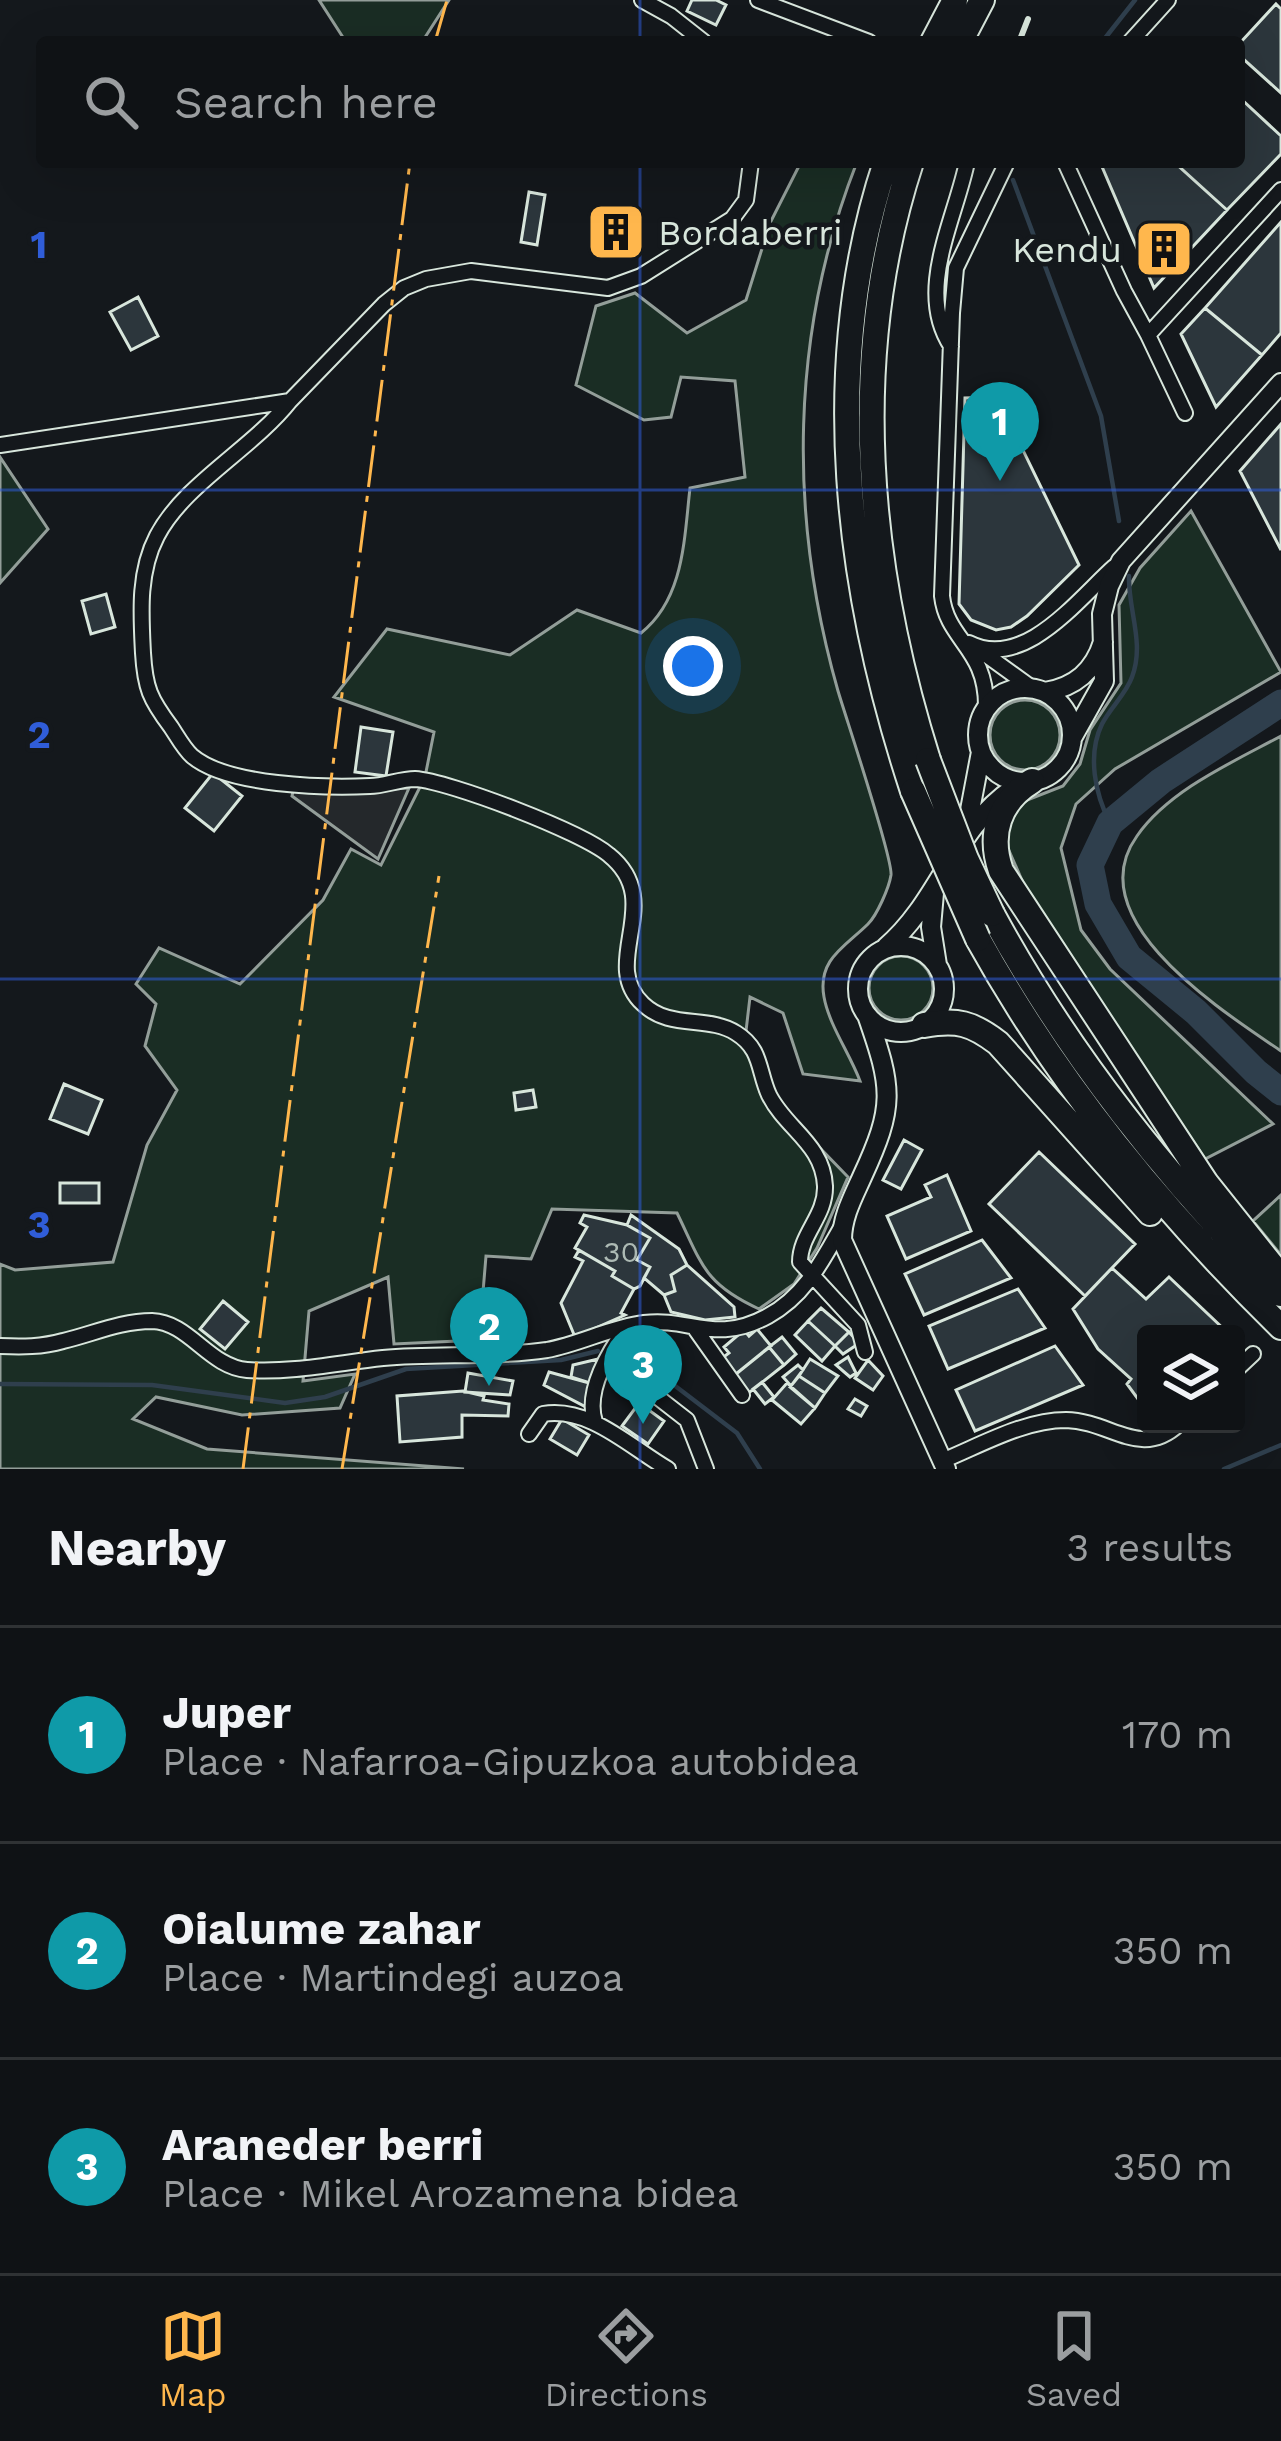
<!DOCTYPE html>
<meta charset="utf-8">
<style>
:root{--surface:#0f1215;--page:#1d2022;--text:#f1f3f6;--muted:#9b9ea0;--line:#2f3234;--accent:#ffb74d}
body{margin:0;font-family:"Work Sans",sans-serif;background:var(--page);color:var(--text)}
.controls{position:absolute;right:36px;bottom:36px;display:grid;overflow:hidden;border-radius:12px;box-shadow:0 12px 48px #0002}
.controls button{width:108px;height:108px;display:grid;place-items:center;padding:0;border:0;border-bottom:3px solid var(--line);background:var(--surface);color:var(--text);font:60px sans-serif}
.you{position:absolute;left:693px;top:666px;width:42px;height:42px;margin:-30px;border:9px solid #fff;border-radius:50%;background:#1a73e8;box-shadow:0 0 0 18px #1a73e833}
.badge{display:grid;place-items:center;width:78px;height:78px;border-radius:50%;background:var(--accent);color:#fff;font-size:39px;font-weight:700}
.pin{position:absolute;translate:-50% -99px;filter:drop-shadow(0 3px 6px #0008)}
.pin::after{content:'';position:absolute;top:63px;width:42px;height:36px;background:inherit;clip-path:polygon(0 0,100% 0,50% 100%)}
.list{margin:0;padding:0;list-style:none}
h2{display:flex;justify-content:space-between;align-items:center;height:156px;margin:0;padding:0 48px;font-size:51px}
h2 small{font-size:39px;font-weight:400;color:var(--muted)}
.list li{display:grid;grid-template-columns:78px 1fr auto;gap:36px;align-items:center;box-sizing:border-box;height:216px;padding:0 48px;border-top:3px solid var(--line)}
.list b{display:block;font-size:45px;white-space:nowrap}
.list p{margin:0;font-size:39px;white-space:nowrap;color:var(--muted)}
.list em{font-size:39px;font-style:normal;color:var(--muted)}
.icon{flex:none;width:66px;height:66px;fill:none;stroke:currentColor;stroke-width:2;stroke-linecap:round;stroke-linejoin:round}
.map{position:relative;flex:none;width:1281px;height:1469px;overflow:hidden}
.search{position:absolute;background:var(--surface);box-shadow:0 12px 48px #0002;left:36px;right:36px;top:36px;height:132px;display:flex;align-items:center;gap:30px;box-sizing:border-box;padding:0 42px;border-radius:12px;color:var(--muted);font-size:45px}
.sheet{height:804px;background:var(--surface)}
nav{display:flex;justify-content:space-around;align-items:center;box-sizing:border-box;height:168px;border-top:3px solid var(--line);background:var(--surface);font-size:33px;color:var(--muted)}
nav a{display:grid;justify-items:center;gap:6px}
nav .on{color:var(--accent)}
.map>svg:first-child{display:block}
</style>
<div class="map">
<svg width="1281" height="1469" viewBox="0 0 1281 1469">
<rect width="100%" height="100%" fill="#14181c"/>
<path fill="#1a2d24" stroke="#939e99" stroke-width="3" d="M319,0H449L422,42H346Z
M801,162H857C790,332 788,516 838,691C846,718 893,858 891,875C889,888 877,915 868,924C846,946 817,959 824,997C829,1025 850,1054 860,1081L803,1074L783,1013L750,997L744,1048L754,1062L760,1092L782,1121L816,1144L848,1177L817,1248L801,1273L794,1284L759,1309C704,1284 702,1264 677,1213L552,1209L531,1259L486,1256L479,1340L394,1344L388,1277L309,1311L303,1381L355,1374L340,1408L242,1415L156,1397L133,1419L207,1449L464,1469H0V1264L15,1270L113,1262L147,1145L177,1090L145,1046L156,1004L136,984L159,948L240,984L323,900L351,849L381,865L425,777L434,732L334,697L387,629L510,655L577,610L641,633C684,599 684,540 690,488L745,477L735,381L681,377L671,417L644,420L576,385L596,306L635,293L687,333L746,300L770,223Z
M0,457L48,529L0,583Z
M1191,511L1281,672L1115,769L1076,804L1061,848L1081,930L1110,969L1273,1124L1205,1159L1031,901L1007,846L1009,820L1022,802L1063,786L1080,764L1090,730L1121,683L1119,605L1140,568Z
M990 735a35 35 0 1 1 70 0a35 35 0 1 1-70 0Z
M1281,736V1051C1224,1012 1077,920 1137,836C1169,790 1233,762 1281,736Z
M869 988a32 32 0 1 1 64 0a32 32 0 1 1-64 0Z
M1281,1195V1255L1253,1221Z"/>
<path fill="#24282b" stroke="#939e99" stroke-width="3" d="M409,788L378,859L292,796L293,791Z"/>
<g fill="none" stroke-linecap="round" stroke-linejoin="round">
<path stroke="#2f3f4d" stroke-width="4.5" d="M1102,42L1135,0
M1013,180L1101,416L1119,521
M1110,823C1095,794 1087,755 1102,724C1110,708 1126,694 1132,677C1145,643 1128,610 1129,576
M628,1350L737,1433L760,1469
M0,1384L152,1385L285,1403L325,1397L406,1369L561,1360L598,1351
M1224,1469L1281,1445"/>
<path stroke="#2f3f4d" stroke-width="27" d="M1281,703L1161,781L1110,823L1090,865L1098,904L1129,957L1196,1012L1256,1072L1281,1092"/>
</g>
<path fill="#2c363c" stroke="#d8e6dc" stroke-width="3" d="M692,0H716L726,5L716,25L687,11Z
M1276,4L1281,9V93L1239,55V44Z
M1239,97L1281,136V154L1227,210L1174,162H1239Z
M1100,162H1174L1227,210L1154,288Z
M529,192L545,195L537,245L521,242Z
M611,208L625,214L621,225L642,238L630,256L615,255L595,244Z
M1281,222V333L1262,355L1205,308Z
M138,297L158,336L131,350L110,312Z
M1205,308L1262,355L1216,407L1181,334Z
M997,397L1079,565L1027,616L1011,627L996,630L971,620L959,604L965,398Z
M1281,424V550L1240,471Z
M106,594L115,627L91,634L82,601Z
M361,727L393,732L386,776L355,772Z
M213,773L242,796L214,831L185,808Z
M64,1084L102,1100L88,1134L50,1119Z
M533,1090L536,1107L516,1110L514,1093Z
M904,1140L922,1150L901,1189L883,1180Z
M1039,1152L1135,1244L1085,1296L989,1204Z
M947,1175L971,1231L906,1259L887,1216L931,1197L925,1185Z
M60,1183H99V1203H60Z
M584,1215L627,1225L650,1238L637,1260L650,1267L640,1286L634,1289L612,1276L615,1271L575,1248L587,1227L580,1223Z
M631,1215L679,1249L687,1265L671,1275L675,1291L664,1295L644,1278L650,1267L637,1260L650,1238L627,1225Z
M982,1240L1011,1278L924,1315L905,1274Z
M579,1250L615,1271L612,1276L634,1289L621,1313L625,1315L575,1337L561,1303L583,1261L575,1257Z
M687,1265L734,1307L735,1317L705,1320L671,1312L664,1295L675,1291L671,1275Z
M1112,1268L1146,1299L1169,1277L1229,1334H1146V1410L1127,1384L1131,1379L1098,1349L1073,1309Z
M1018,1289L1045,1328L948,1369L929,1326Z
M223,1301L248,1322L225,1349L200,1329Z
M821,1308L849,1332L835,1346L808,1321Z
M808,1321L835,1346L822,1361L795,1335Z
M757,1329L771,1346L731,1378L718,1361L729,1353L724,1347L744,1330L749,1336Z
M849,1332L856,1340L855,1346L843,1354L835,1346Z
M782,1337L796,1354L784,1365L769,1347Z
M1055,1346L1083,1385L975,1431L956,1390Z
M769,1347L784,1365L746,1395L731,1378Z
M848,1357L856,1373L850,1377L836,1365Z
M598,1359L593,1384L571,1377L573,1365Z
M810,1359L838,1376L825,1393L799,1376Z
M868,1360L883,1376L873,1390L855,1378Z
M798,1365L803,1370L791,1386L783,1377Z
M549,1372L593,1384L586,1407L544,1385Z
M468,1373L513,1381L510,1395L465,1392Z
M799,1376L825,1393L815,1408L790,1387Z
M762,1382L774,1397L765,1404L753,1389Z
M787,1383L815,1408L801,1424L772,1400Z
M463,1391L484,1396L483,1400L509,1404L508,1416L462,1415V1437L400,1442L397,1396Z
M855,1399L867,1406L861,1416L848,1409Z
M639,1403L664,1421L648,1444L622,1426Z
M562,1419L589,1435L577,1455L550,1439Z"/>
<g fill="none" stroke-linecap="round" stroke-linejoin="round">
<defs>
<path id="street" d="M642,0L671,16L704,42
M758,0L869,42
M1130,42L1168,0
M1065,162L1124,291L1148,335L1281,190
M1148,335L1185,413
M951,346C915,291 955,220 967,162
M290,401C252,449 184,484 157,536C138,572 141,614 143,653C145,688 150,699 171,727C177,736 184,749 192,756C227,786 325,788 370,786C384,786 400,779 415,779C449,781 582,832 609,855C667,902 598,962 643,1004C670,1030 708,1015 736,1033C762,1049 758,1071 769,1095C786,1129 823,1144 825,1186C826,1216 800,1234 800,1262L858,1325L865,1352
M0,445L290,401L384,304L404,288L426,279L471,271L608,288L641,276L732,219L746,200L751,162
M969,643C1024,671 1077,600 1114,567
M978,649L1032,688
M986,708C987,648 947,641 942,596L952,313L956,268L1007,162
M696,1330L742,1395
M0,1346C22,1347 42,1347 63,1341C93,1334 120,1321 152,1321C189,1322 209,1367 247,1370C293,1373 337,1363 383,1358C437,1353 493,1358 547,1350C580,1344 611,1327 644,1323C690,1317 715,1345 768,1316C805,1296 822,1261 842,1226
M1236,1370L1253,1354
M651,1392L687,1420L706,1469
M595,1422C585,1391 608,1353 626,1328
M529,1434L543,1414C589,1406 630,1447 668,1469
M942,1461C981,1445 1024,1420 1066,1420C1111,1421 1141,1460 1179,1424"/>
<path id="secondary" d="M978 735a47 47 0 1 1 94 0a47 47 0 1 1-94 0Z
M1045,692C1075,687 1094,671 1103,642
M1072,738L1104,681L1102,614L1109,586L1121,561L1281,383
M967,826L981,752
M934,893L931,927L937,965
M858 989a43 43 0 1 1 86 0a43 43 0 1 1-86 0Z
M886,947C940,901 954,828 1014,788
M867,1015C893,1089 895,1106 862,1177C853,1197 842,1217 842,1240L946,1469"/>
<path id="highway" d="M933,42L955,0
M960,42L982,0
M886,162C818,366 847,591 913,791
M911,162C847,357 867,567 928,760
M1032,781C999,801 988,834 1001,871L1206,1183L1281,1277
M992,914C1069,1056 1168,1179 1281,1294
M978,939C1059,1085 1162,1210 1281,1327
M924,1025C957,1019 972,1023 998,1043L1150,1213"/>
</defs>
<use href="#street" stroke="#d8e6dc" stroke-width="18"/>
<use href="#secondary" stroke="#d8e6dc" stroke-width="22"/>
<use href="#highway" stroke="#d8e6dc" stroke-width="28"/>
<use href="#street" stroke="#14181c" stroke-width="14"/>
<use href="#secondary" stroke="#14181c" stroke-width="18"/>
<use href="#highway" stroke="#14181c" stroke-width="24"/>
<defs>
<path id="highway-bridge" d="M928,760L966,859L992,914
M913,791L978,939"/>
</defs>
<use href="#highway-bridge" stroke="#d8e6dc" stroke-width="28" stroke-linecap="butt"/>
<use href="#highway-bridge" stroke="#14181c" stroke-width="24"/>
<path stroke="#d8e6dc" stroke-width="6" d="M1019,42L1028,19"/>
<path stroke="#ffb74d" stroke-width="3" stroke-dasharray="42 9 6 9" stroke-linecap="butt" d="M435,42L447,0
M243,1469L410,162
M342,1469L439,876"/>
</g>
<path fill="none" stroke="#305dd8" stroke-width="3" stroke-opacity="0.55" d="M640,0V42M640,162V1469M0,490H1281M0,979H1281"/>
<defs>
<symbol id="building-square" viewBox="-11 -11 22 22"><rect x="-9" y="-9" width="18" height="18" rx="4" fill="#ffb74d" stroke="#14181c"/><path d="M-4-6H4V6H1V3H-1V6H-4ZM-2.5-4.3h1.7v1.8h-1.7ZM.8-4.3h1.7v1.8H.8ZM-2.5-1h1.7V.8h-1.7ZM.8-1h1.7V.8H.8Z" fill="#111"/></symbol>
</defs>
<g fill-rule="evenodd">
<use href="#building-square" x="583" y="199" width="66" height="66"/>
<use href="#building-square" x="1131" y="216" width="66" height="66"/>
</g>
<g text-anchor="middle" stroke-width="9" stroke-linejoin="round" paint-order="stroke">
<g font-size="30" fill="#adbab4">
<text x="621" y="1262">30</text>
</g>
<g font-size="36" fill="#d8e6dc" stroke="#14181c" text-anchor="start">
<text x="658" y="245">Bordaberri</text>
<text x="1122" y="262" text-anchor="end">Kendu</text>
</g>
</g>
<g font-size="39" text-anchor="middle" font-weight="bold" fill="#305dd8" stroke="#14181c" stroke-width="9" stroke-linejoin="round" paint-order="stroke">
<text x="39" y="258">1</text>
<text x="39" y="748">2</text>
<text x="39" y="1238">3</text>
</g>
</svg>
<div class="controls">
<button><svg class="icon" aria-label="layers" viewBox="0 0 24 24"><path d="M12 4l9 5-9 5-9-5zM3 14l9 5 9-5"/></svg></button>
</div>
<div class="you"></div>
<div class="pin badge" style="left:1000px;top:481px;background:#0f9aa8">1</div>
<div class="pin badge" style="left:489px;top:1386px;background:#0f9aa8">2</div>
<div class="pin badge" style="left:643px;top:1424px;background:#0f9aa8">3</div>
<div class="search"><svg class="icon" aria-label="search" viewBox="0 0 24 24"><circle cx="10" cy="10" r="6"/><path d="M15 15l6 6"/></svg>Search here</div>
</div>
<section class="sheet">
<h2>Nearby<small>3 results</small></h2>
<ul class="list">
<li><span class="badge" style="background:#0f9aa8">1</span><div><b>Juper</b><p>Place · Nafarroa-Gipuzkoa autobidea</p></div><em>170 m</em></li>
<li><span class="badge" style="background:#0f9aa8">2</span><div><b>Oialume zahar</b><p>Place · Martindegi auzoa</p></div><em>350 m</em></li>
<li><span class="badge" style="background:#0f9aa8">3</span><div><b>Araneder berri</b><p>Place · Mikel Arozamena bidea</p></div><em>350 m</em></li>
</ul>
</section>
<nav>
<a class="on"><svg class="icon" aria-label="map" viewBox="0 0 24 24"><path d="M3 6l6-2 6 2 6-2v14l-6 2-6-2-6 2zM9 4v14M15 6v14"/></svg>Map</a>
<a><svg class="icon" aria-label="directions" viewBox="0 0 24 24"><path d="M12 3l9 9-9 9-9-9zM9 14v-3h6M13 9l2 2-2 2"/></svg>Directions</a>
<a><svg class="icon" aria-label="saved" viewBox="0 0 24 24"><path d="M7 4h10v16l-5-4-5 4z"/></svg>Saved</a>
</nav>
